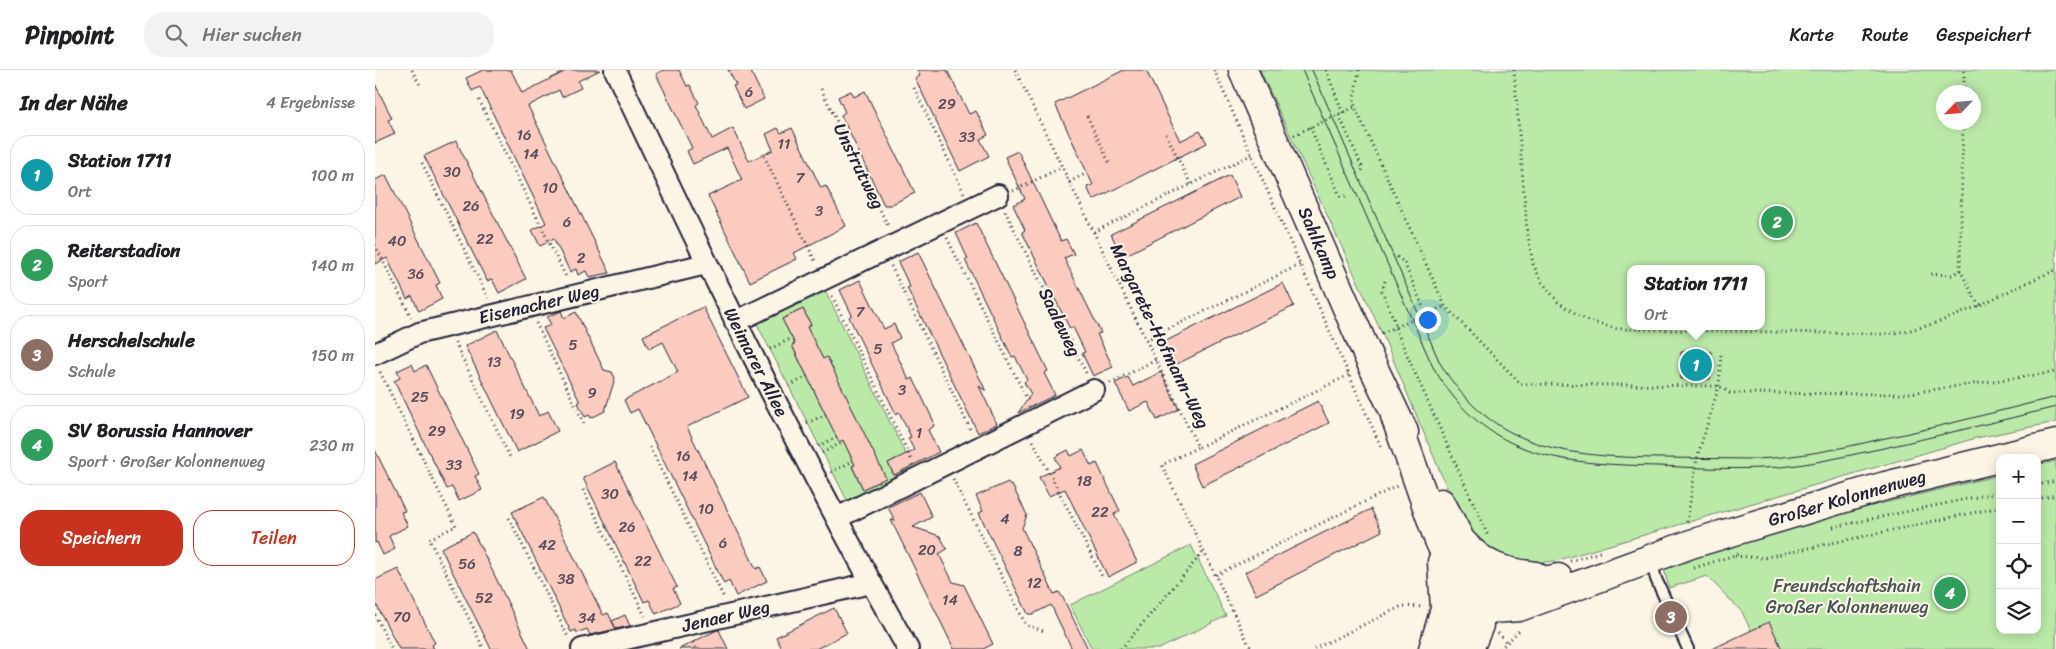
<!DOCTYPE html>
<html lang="de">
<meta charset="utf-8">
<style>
:root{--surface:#fff;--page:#f2f2f2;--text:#202124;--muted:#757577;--line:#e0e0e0;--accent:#c8321e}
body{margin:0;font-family:Sriracha,sans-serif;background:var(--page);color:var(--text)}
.controls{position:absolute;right:15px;bottom:15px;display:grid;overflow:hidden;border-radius:10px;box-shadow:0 2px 12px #0003}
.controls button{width:45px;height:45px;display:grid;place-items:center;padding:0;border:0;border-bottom:1px solid var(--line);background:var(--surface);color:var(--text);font:25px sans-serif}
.compass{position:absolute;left:1561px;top:15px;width:45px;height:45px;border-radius:50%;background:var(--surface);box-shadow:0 2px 12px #0003;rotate:244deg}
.you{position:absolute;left:1052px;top:249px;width:18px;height:18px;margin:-12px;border:4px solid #fff;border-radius:50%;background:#1a73e8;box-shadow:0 0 0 8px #1a73e833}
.badge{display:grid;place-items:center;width:32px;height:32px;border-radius:50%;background:var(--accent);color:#fff;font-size:16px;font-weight:700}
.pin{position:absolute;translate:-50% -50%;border:2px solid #fff;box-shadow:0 1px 5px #0006}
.popup{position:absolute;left:1252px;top:195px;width:138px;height:65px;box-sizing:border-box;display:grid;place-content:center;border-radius:10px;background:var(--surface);filter:drop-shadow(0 1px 4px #0005);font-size:16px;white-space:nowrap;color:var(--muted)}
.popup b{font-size:19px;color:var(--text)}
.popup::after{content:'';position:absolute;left:50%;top:100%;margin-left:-10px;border:10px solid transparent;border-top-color:var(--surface)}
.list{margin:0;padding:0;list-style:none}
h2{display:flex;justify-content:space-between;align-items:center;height:65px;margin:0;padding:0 20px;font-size:21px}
h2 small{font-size:16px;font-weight:400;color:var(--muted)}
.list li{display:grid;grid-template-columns:32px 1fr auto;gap:15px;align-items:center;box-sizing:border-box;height:80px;margin:0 10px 10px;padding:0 10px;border:1px solid var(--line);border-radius:20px}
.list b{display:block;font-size:19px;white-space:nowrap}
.list p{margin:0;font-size:16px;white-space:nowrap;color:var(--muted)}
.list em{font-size:16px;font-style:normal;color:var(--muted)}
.actions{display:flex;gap:10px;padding:15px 20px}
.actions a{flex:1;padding:11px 0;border:1px solid var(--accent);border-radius:20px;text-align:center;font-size:18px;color:var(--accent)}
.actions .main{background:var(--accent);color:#fff}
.icon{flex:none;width:28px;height:28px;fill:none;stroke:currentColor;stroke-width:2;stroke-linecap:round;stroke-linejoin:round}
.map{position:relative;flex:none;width:1681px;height:579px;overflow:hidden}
header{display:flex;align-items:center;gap:30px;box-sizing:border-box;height:70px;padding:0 25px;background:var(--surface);border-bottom:1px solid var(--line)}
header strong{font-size:24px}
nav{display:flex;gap:28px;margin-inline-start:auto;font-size:18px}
.search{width:350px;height:45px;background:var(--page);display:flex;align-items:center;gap:12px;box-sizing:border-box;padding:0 18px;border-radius:20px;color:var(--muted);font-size:19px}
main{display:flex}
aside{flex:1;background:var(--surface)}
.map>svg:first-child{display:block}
</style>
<header>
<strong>Pinpoint</strong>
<div class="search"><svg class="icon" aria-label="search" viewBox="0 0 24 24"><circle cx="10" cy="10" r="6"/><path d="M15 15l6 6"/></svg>Hier suchen</div>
<nav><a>Karte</a><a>Route</a><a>Gespeichert</a></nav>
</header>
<main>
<aside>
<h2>In der Nähe<small>4 Ergebnisse</small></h2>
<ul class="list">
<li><span class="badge" style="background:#0f9aa8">1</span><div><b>Station 1711</b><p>Ort</p></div><em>100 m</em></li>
<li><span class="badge" style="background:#2e9e5b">2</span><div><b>Reiterstadion</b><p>Sport</p></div><em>140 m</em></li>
<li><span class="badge" style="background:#8d6e63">3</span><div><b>Herschelschule</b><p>Schule</p></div><em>150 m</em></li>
<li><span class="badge" style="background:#2e9e5b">4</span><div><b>SV Borussia Hannover</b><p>Sport · Großer Kolonnenweg</p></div><em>230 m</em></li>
</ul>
<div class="actions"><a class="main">Speichern</a><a>Teilen</a></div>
</aside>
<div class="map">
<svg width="1681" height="579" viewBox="0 0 1681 579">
<rect width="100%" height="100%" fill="#fcf5e5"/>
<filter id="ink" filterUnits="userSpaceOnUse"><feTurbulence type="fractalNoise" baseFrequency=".02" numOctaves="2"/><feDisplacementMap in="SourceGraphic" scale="10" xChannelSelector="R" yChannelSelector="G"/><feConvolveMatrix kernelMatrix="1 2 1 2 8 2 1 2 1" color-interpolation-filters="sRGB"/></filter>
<g filter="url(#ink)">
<path fill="#bbeaa8" stroke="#6e8672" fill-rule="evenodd" d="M885,0H1681V352L1601,368L1180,491C1161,493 1142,494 1124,488C1109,483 1090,455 1082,442L1009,268ZM1568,22H1598V52H1568ZM1256,199H1386V256H1256Z
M445,219L447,223L451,222L539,401L528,406L520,389L513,393L519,406L517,413L474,434L381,252ZM428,239L436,255L432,257L507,410L488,419L477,397L480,395L468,370L446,335L417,276L420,274L407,249Z
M1681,391V579H1385L1367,542L1332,506L1294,518L1288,496L1455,446L1625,405V560H1662V395Z
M816,475L851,546L784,579H717L695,535Z"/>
<path fill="#facbbe" stroke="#22223b" d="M108,0H136L147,23L193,0H225L203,11L206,18L187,27L184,20L153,36L235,203L214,207L211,201L203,205L201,199L195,202L179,169L165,176L157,160L171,153L105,17L97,21L91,8Z
M288,0H304L312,16L315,15L324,33L321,35L337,69L358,58L374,91L398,80L391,64L403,58L406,63L417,58L446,118L451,116L471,156L419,183L422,189L375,212L333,126L367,110L352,78L318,94L312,81L317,78L281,4Z
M353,0H375L389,29L369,39L358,16L361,15Z
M542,0H572L594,44L601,41L613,65L605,69L614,86L585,101L540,8L545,6Z
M749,0H771L805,71L825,61L832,73L718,130L712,117L718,115L680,34Z
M0,14L17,48L13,50L20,64L0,73Z
M476,21L479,27L490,21L540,123L515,135H509L466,45L470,42L463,27Z
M81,71L151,209L124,223L117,209L112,211L49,86Z
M643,81L686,171L691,169L699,184L689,188L726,263L722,264L738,297L718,306L707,283L710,282L698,257L695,259L647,162L650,160L638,135L650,129L630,87Z
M11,105L65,213L61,215L67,229L44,241L37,226L32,229L12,188L0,194V110Z
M855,105L865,127L747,187L736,164Z
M601,153L673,301L669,303L680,325L643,343L656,324L649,312L652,310L640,286L637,287L590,190L593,189L581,163Z
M543,182L611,321L604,316L622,354L603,363L532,218L535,217L523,192Z
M485,210L509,259L519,254L525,268L516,273L534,310L538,308L559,352L558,353L559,356L553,360L564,382L519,405L513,393L539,380L533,368L536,367L524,342L521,344L474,247L477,245L465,220Z
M908,213L919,236L800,295L789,272Z
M328,237L373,327L312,357L381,499L385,497L392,511L361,526L354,511L349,514L263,339L255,343L249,330L303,302L288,272L274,279L268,266Z
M428,239L436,255L432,257L448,289L452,287L511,408L488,419L477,396L480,395L468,370L464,372L429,300L417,275L420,274L407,249Z
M186,241L189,248L201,242L229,300L237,302L240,308L230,341L216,348L214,345L210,347L203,333L205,332L168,258L176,255L172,247Z
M122,260L164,346L173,341L183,361L142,382L90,276Z
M1306,282H1336L1335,309H1306Z
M37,294L40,301L51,295L104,404L100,406L107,420L84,431L77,417L72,419L19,311L25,308L22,301Z
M786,302L804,339L782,350L773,332L754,341L740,313L753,307L758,316Z
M943,331L954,353L827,416L817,394Z
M0,380L30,441L26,442L33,456L14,466L20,479L8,485L2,472L0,473Z
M693,380L696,386L708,380L716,396L722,393L745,441L739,444L762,492L733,507L690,419L674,426L664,407L685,397L680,387Z
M240,392L302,517L298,519L305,533L281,544L274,530L269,532L208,408Z
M633,412L635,416L637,415L652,445L647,458L679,524L684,522L688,528L713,579H697L676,535L658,544H653L604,443L608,441L601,426Z
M545,422L557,447L538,457L565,466L572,479L564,484L578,512L589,515L618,574L608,579H579L516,450L520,451L513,437Z
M169,427L228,545L233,543L241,559L215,565L212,559L202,563L201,560L196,562L137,442Z
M996,439L1007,461L881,525L870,502Z
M98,462L118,502L155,579H116L77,501L66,478Z
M23,499L60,573L57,575L59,579H24L0,532V510Z
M459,538L472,563L441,579H407L401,567Z
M250,545L255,556L241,559L237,551Z
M1394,552L1407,579H1337Z
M344,560L353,579H304L342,560Z"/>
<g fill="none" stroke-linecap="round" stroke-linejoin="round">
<defs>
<path id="lane" d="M1276,490L1281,509L1313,579"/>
<path id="street" d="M240,0C332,196 427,391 533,579
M360,252L623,125
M0,284L44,263L331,194
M462,448L719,320
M207,579L496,513"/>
<path id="secondary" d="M868,0L993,286L1029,362
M1020,346L1063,468L1083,513L1103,533L1117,539L1144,537L1316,474L1510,416L1681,374
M1066,433L1086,471L1103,512L1104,555L1094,579
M1088,473C1110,497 1128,502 1160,506
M1058,579L1070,539L1067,492
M1067,579C1082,558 1097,532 1122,520C1140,512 1163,513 1183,508"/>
</defs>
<use href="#lane" stroke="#22223b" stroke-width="14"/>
<use href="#street" stroke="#22223b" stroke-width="24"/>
<use href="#secondary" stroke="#22223b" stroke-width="31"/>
<path stroke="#22223b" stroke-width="3" stroke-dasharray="1 4" stroke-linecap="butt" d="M37,0L45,15
M640,0L823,377L787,395L876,579
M839,0L1006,377
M951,0L968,43
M984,0L979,27L980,37L1070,236L1146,314L1344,316L1355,323L1528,324L1681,302
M1139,0L1152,160L1158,194L1167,212L1183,232L1211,250L1242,259L1510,264C1572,258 1624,223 1681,200
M539,18L589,123
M446,19L514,158
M1589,22V0
M104,30L192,209
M964,45L988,99L985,104
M712,46L734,92
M935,57L965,126H973
M791,64L816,115
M919,65L980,37
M389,86L441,193
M47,93L113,228
M694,112L710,104
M638,121L687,97
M630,141L712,305
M719,162L878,84
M572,168L654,333
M0,175L36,247
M1022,187L1029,192L1051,244
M516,196L596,361
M1585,200L1604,236
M1556,204L1577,205L1585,200L1588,52
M1010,211L1007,221L1022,257
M457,226L537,391
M161,253L210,356
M1020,258L1113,466
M1007,263L1070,236
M771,270L926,194
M80,273L135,387
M395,279L417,268
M5,302L81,456L54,469L109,579
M735,313L781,290
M414,316L435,305
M432,353L454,343
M658,371L727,506
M443,376L462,367
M275,377L349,528
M824,377L974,305
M447,383L468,372
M456,402L478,391
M578,409L651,555L669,561
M1662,415L1681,411
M208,420L270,546
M1662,429L1681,425
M134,448L194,569
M1312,452L1322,388L1344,316L1346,282
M1458,457L1625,422
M1360,486L1387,488L1625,437
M1195,491L1228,481
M1319,498L1363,484
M841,505L1022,416
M0,545L17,579
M1123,563L1131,572
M318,572L321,579
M746,579L829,481
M939,579L1027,536L1048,537
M1125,579L1146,559"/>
<use href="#lane" stroke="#fcf5e5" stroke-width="10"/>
<use href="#street" stroke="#fcf5e5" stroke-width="20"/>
<use href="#secondary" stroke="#fcf5e5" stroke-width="28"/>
<path stroke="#22223b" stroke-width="1" d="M927,0L1057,295C1110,389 1187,394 1284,396C1324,398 1365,400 1405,397C1440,394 1474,385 1509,378C1566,365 1624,351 1681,337
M937,0L1065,293C1117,380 1194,387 1286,388C1318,388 1349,389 1381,389C1424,387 1464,379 1506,369C1565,357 1623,341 1681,327"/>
</g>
</g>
<g text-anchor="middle" stroke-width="4" stroke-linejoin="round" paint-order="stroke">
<g font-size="15" fill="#584c5c">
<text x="374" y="27">6</text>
<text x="572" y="39">29</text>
<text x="149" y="70">16</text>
<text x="592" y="72">33</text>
<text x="409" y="79">11</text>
<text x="156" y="89">14</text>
<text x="77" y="107">30</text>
<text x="425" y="113">7</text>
<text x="175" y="123">10</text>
<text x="96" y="141">26</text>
<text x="444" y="146">3</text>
<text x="192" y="157">6</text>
<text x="110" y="174">22</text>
<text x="22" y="176">40</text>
<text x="206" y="193">2</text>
<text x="41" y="209">36</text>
<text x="485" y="247">7</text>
<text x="198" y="280">5</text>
<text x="503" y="284">5</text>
<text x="119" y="297">13</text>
<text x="527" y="325">3</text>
<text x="217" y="328">9</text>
<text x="45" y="332">25</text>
<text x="142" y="349">19</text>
<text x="62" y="366">29</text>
<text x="544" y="368">1</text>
<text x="308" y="391">16</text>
<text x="79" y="400">33</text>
<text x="315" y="411">14</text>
<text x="709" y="416">18</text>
<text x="235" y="429">30</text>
<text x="331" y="444">10</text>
<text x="725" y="447">22</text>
<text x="630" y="454">4</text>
<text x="252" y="462">26</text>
<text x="348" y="478">6</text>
<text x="172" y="480">42</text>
<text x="552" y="485">20</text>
<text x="643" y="486">8</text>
<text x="268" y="496">22</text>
<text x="92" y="499">56</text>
<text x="191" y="514">38</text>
<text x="659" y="518">12</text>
<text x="109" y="533">52</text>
<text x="575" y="535">14</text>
<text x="27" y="552">70</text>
<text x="212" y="553">34</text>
</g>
<g font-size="18" fill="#22223b" stroke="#fcf5e5">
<text transform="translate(484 96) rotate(64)" y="6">Unstrutweg</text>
<text transform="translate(944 173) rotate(66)" y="6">Sahlkamp</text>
<text transform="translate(164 234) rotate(-13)" y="6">Eisenacher Weg</text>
<text transform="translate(685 252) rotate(64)" y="6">Saaleweg</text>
<text transform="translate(785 266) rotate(64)" y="6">Margarete-Hofmann-Weg</text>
<text transform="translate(381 292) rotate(63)" y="6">Weimarer Allee</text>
<text transform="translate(1472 428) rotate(-16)" y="6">Großer Kolonnenweg</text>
<text transform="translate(351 546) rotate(-13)" y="6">Jenaer Weg</text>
</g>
<g font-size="18" fill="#485456" stroke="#fcf5e5">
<text x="1472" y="522">Freundschaftshain<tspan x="1472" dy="21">Großer Kolonnenweg</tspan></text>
</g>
</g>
</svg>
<div class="controls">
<button>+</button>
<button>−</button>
<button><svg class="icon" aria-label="locate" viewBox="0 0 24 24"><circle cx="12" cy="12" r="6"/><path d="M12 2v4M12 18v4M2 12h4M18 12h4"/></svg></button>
<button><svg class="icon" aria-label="layers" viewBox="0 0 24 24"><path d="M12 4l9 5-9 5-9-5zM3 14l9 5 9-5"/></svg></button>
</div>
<svg class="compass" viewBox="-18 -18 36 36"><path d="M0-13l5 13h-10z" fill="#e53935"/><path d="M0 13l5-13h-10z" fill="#757577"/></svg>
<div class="you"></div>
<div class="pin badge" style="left:1321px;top:295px;background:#0f9aa8">1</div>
<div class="popup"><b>Station 1711</b>Ort</div>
<div class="pin badge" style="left:1402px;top:152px;background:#2e9e5b">2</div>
<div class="pin badge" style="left:1296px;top:547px;background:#8d6e63">3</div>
<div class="pin badge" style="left:1575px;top:523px;background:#2e9e5b">4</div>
</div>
</main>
